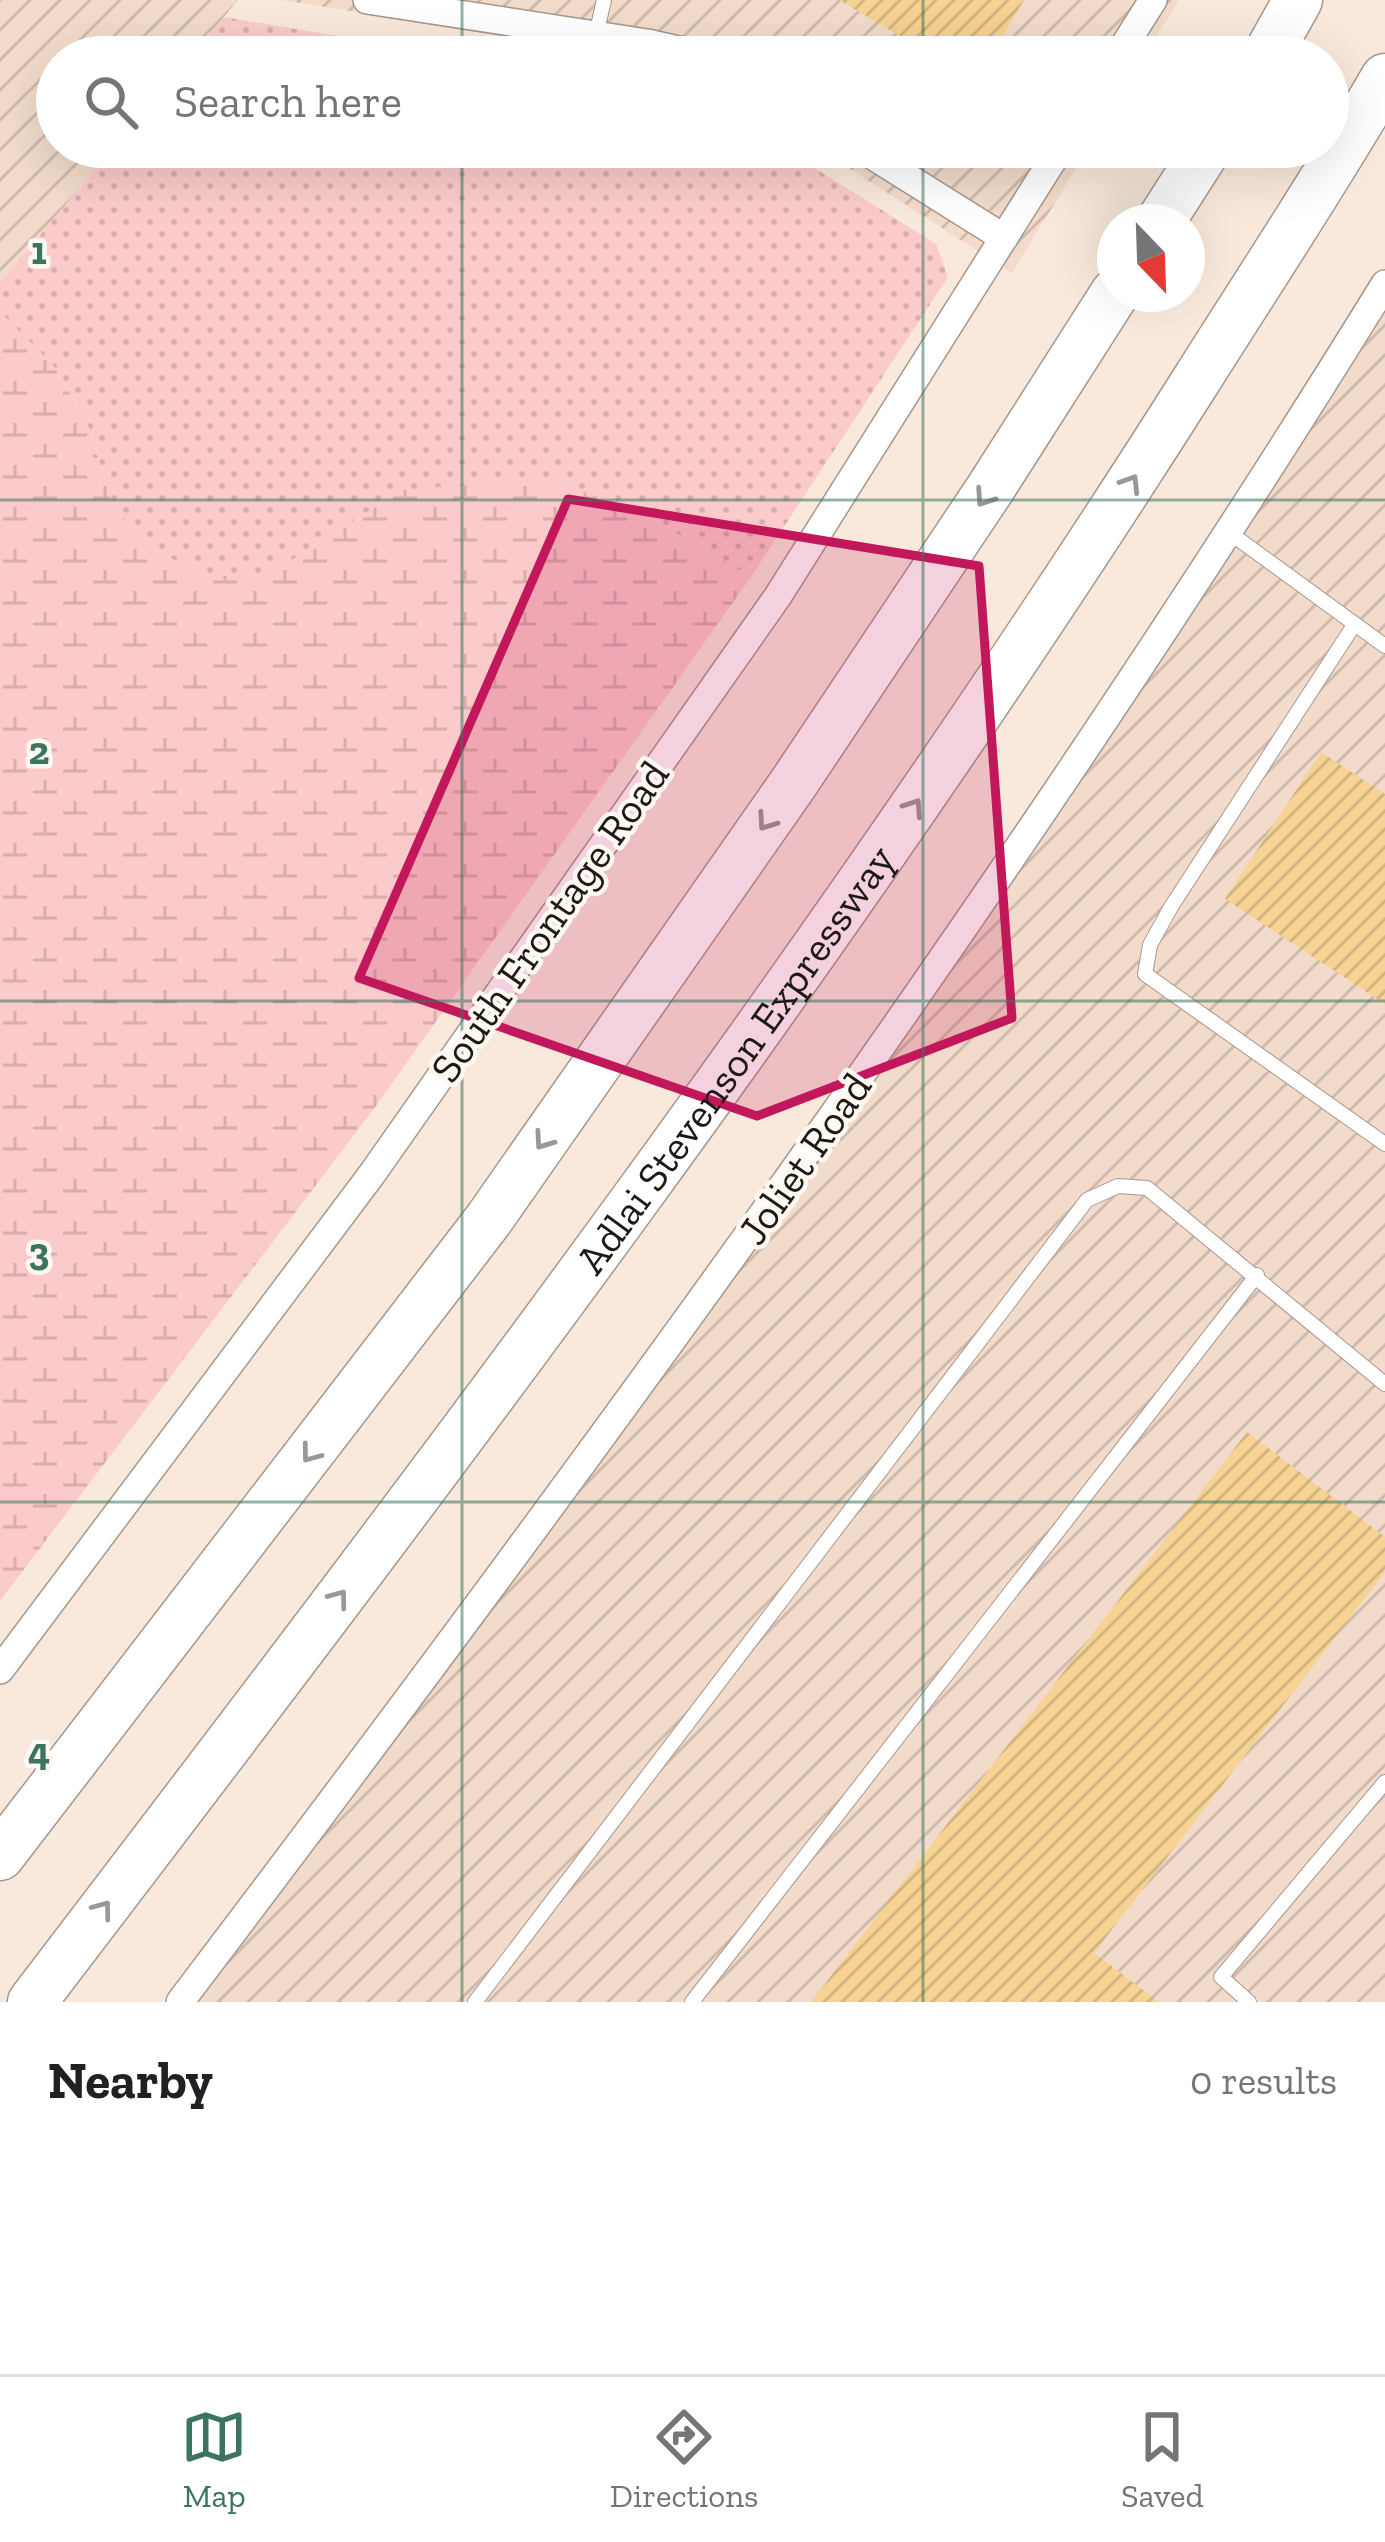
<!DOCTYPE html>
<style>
:root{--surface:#fff;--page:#f6f6f6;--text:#202124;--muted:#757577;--line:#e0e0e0;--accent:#3b755e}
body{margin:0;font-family:"Zilla Slab",serif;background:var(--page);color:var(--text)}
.compass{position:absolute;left:1097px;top:204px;width:108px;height:108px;border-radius:50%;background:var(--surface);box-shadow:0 12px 48px #0002;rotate:157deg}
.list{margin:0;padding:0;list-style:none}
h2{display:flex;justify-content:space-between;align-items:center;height:156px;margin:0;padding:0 48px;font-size:51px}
h2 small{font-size:39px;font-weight:400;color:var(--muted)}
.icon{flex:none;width:66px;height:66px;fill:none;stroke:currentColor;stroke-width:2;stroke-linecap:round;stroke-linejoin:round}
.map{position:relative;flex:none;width:1385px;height:2002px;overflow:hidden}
.search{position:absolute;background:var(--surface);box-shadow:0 12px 48px #0002;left:36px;right:36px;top:36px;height:132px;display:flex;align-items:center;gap:30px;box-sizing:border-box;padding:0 42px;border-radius:66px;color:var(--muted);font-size:45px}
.sheet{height:372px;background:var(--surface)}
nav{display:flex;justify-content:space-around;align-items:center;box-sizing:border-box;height:168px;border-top:3px solid var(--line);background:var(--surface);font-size:33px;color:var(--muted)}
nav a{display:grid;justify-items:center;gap:6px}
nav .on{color:var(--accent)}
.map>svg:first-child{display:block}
</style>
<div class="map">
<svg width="1385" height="2002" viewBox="0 0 1385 2002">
<defs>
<pattern id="industrial-furrows" width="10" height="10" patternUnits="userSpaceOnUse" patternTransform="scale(3)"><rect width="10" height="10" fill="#f2dbca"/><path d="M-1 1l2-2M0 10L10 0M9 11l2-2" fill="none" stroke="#cfbbad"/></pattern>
<pattern id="grass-dots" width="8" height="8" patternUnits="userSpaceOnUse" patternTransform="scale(3)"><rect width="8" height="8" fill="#fbcbcb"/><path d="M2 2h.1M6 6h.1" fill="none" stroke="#d7aead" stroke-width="1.8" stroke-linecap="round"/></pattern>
<pattern id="wetland-marsh" width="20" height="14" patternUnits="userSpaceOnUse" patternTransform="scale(3)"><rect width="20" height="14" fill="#fbcbcb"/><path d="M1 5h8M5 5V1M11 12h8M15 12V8" fill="none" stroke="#d7aead"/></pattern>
<pattern id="building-hatch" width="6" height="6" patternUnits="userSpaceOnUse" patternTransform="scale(3)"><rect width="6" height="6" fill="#f6d293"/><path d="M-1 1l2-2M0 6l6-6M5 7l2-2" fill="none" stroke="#d2b47e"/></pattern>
</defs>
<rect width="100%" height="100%" fill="#f9e9dc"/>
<path fill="url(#industrial-furrows)" d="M0,0H238L190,57H57V147H114L0,283Z
M281,0H1179L1144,57H635Z
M816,147H1089L1012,273Z
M1385,313V2002H173L1249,527Z"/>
<path fill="url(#grass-dots)" d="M224,17L462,57H190Z
M114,147H781L936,244L948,277L751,577L640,512L402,490L267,576H204L140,542L111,500L87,422L53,365L0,312V283Z"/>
<path fill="url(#wetland-marsh)" d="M0,312L53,365L87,422L111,500L140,542L204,576H267L402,490L547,479L640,512L751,577L376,1106L0,1601Z"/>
<path fill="url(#building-hatch)" d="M839,0H1024L990,57H936Z
M1321,752L1385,794V1004L1225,899Z
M1247,1432L1385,1537V1572L1094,1953L1159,2002H811Z"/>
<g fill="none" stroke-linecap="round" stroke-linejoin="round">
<defs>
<path id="service" d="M596,35L604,0
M1230,533L1385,646
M1354,625L1171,907L1150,945L1145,974L1385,1144
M475,2002L1087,1200L1118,1186L1147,1188L1385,1384
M692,2002L1257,1275
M1249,2002L1221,1977L1385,1782"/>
<path id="minor" d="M367,0L647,43L709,57
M1117,57L1153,0
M859,147L1004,238
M0,1670L372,1174L778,596L1061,147
M180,2002C603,1444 1017,880 1385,284"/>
<g id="motorway">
<path d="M1266,57L1298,0"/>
<path d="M1160,222L1208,147"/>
<path d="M0,1856L489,1219L793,784L990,489L1115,293"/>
<path id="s1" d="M32,2002C436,1473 841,942 1197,379C1260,279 1326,180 1385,78"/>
</g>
</defs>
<use href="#service" stroke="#a6978c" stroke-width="16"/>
<use href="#minor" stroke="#a6978c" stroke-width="30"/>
<use href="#motorway" stroke="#a6978c" stroke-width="51"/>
<use href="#service" stroke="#fff" stroke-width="14"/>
<use href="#minor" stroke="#fff" stroke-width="27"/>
<use href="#motorway" stroke="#fff" stroke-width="48"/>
</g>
<defs><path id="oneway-chevron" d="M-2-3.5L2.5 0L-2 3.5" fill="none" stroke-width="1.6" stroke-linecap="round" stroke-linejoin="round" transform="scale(3)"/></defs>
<g stroke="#9a9896">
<use href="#oneway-chevron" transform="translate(1131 483) rotate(-58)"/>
<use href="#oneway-chevron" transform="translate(984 498) rotate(124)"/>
<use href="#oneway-chevron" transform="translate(914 807) rotate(-56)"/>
<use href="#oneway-chevron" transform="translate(766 822) rotate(125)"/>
<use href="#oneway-chevron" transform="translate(543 1141) rotate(125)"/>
<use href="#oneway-chevron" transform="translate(310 1454) rotate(127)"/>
<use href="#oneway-chevron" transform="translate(339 1598) rotate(-53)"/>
<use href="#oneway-chevron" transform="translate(103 1909) rotate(-53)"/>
</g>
<path fill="#c2185b" fill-opacity="0.2" stroke="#c2185b" stroke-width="9" stroke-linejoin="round" d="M568,499L979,566L1012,1018L757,1116L359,978Z"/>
<path fill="none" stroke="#3b755e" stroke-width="3" stroke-opacity="0.55" d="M462,0V57M923,0V57M462,147V2002M923,147V2002M0,500H1385M0,1001H1385M0,1502H1385"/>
<g text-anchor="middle" stroke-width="9" stroke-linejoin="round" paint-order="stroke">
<g font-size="42" fill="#1f1915" stroke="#fef8f3">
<text transform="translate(549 921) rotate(-55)" y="15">South Frontage Road</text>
<text dy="15" stroke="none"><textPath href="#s1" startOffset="1176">Adlai Stevenson Expressway</textPath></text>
<text transform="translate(804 1158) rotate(-55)" y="15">Joliet Road</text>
</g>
</g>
<g font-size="39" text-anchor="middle" font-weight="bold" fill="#3b755e" stroke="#fef8f3" stroke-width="9" stroke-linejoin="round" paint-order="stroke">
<text x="39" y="264">1</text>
<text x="39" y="764">2</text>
<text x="39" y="1265">3</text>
<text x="39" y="1765">4</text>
</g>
</svg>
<svg class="compass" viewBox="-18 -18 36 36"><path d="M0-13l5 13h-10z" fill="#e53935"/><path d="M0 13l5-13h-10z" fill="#757577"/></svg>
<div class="search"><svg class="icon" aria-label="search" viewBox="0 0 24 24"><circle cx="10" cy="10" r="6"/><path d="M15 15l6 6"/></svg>Search here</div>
</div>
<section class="sheet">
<h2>Nearby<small>0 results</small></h2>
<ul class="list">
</ul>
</section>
<nav>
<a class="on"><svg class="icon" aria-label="map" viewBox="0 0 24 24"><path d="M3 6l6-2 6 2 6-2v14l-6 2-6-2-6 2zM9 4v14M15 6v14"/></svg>Map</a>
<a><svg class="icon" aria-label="directions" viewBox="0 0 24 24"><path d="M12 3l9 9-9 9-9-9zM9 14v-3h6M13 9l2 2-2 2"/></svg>Directions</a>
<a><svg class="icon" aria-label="saved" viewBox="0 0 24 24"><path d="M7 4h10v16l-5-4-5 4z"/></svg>Saved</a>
</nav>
